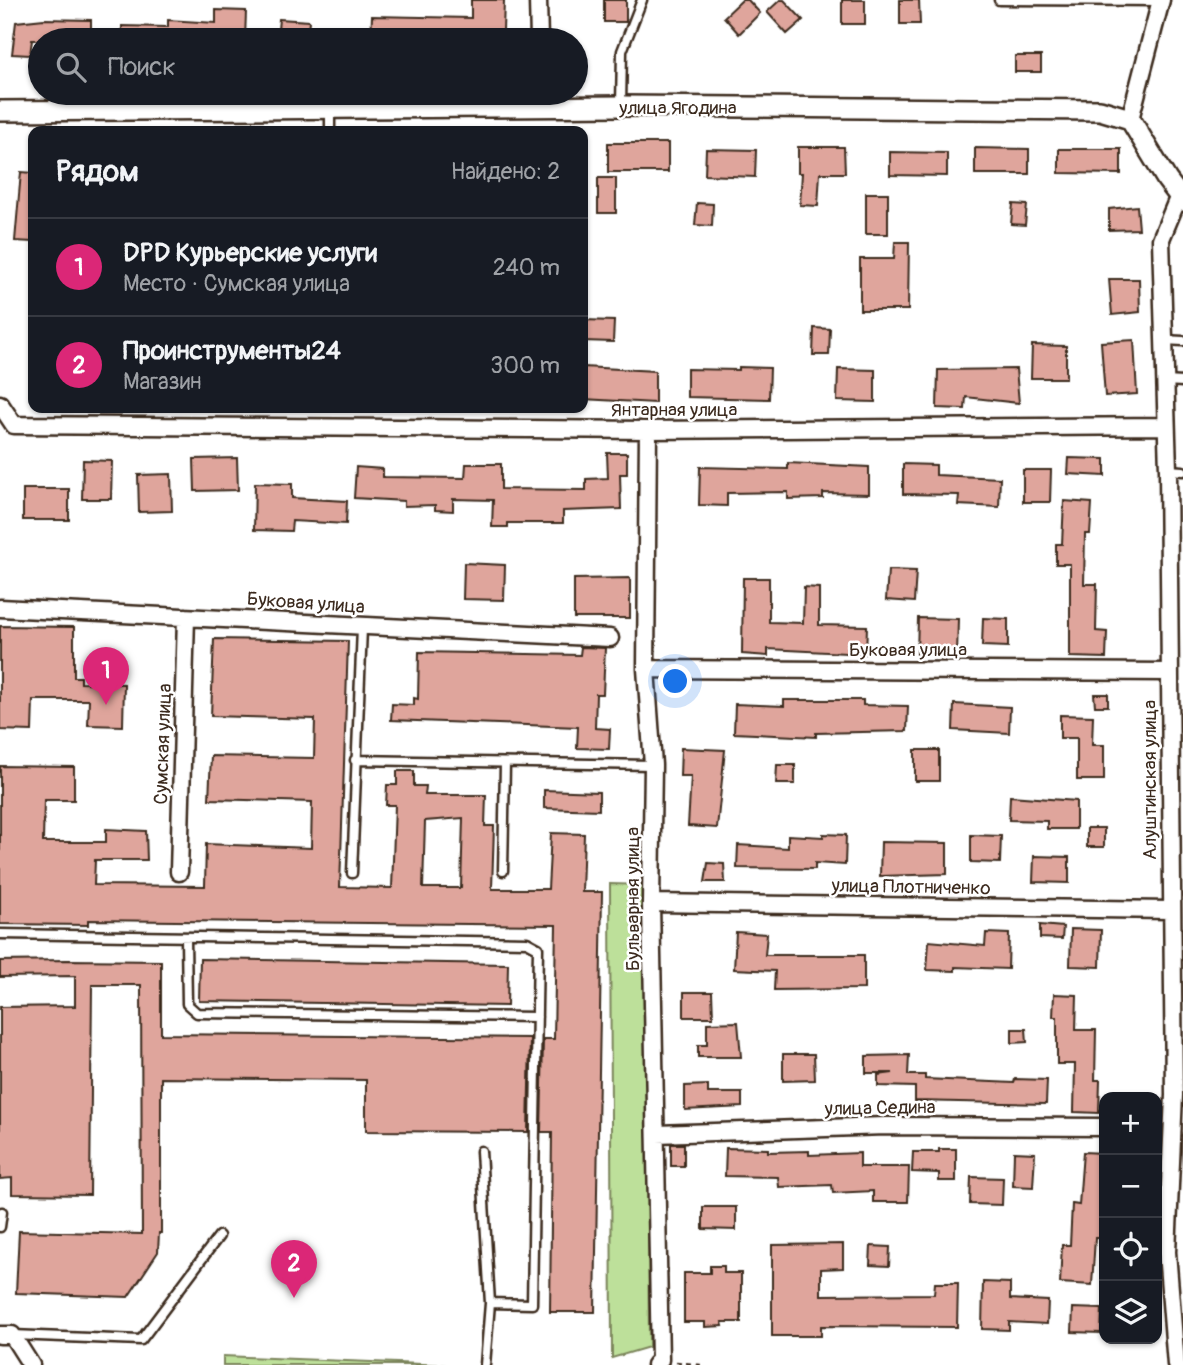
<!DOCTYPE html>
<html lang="ru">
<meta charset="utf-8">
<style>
:root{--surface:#171b24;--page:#20242c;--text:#f1f3f6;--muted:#9ea1a6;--line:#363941;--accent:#db2777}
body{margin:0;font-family:Pangolin,sans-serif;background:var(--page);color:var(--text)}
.controls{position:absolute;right:21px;bottom:21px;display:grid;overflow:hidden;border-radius:14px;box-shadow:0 2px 5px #0004}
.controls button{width:63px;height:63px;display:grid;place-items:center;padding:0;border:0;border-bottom:2px solid var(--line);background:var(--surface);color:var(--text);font:35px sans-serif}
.you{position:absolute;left:676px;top:682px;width:24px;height:24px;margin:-18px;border:5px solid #fff;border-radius:50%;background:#1a73e8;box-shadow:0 0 0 10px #1a73e833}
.badge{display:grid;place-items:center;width:46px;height:46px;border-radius:50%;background:var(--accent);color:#fff;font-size:23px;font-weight:700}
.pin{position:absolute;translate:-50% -58px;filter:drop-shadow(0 2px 4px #0008)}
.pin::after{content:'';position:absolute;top:37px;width:24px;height:21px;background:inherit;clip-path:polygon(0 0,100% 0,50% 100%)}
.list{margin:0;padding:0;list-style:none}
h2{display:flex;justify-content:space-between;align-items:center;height:91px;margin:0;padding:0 28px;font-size:30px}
h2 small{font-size:23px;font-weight:400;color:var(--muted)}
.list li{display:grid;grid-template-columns:46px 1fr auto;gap:21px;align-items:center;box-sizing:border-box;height:98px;padding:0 28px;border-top:2px solid var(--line)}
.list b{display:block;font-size:26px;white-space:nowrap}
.list p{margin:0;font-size:23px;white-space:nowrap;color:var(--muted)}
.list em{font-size:23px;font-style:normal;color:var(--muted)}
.icon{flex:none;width:38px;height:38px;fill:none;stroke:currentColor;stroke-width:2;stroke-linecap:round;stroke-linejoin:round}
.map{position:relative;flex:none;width:1183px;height:1365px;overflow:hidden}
.search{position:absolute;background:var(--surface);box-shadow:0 2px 5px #0004;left:28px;top:28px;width:560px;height:77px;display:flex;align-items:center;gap:18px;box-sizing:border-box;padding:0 24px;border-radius:38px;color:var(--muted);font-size:26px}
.panel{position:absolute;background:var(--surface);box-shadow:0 2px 5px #0004;left:28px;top:126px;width:560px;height:287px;border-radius:14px}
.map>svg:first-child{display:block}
</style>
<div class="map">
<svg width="1183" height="1365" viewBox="0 0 1183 1365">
<rect width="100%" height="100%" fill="#fff"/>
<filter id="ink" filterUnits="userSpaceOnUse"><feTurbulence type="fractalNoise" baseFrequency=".0143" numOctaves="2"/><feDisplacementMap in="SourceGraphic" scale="14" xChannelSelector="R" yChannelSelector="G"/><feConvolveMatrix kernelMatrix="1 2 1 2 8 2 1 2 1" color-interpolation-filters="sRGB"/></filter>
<g filter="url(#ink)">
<path fill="#bde09a" stroke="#7c855c" stroke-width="2" d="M610,884L646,885L649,1347L612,1358Z
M223,1356L447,1365H223Z"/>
<path fill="#dfa59c" stroke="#3b2a1e" stroke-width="2" fill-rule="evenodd" d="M471,0H504L503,31L479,30V40H371L372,16L471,18Z
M604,0H626V22H604Z
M742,0H748L760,13L739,34L724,17Z
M780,0H784L803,20L787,34L767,12Z
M842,0H865V24H842Z
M900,0H919L920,24H900Z
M216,10L246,11L245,40H122V26L168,27V20L216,23Z
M44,19L91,20V40H32L30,55L12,54L16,22Z
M279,19L309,21L307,40H277Z
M1015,56H1041V72H1015Z
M608,143H668V172H608Z
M798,147H844L845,173H820L818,206L800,205L802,173H798Z
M975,148L1029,149V174H975Z
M706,149L756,150L755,177L705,175Z
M1059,149H1121V174L1059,173Z
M890,152L947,153V176L890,175Z
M21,172L33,173V242L15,241Z
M598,178H616V213H598Z
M866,193H888V234H866Z
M697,203L713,204L712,226L695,225Z
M1013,204L1027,205L1025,225L1011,224Z
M1137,206L1139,229L1109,230V209Z
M895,242H909L908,310H860V259H894Z
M1109,279H1139L1140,312L1112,315Z
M583,320L614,321L613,342L583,341Z
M814,328L830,329L829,355H813Z
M1134,340L1137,394L1105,396L1101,342Z
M1032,345L1066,346V378H1031Z
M583,367L655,371V403L583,399Z
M739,367L770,368L769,399L687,397V369L739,370Z
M838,369L875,370V402L837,401Z
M1016,369L1019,403L966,397L965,409L937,408L938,370Z
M607,453H627V474H620L621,509L563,511V523H508V527H492L493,500L453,499V511L435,510V505L404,506V501L354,498L356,467L383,469V477L465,478L466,464H501V489L586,490V479L608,478Z
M237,458L238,490L195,491L194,459Z
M1069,458L1105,459V476L1068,474Z
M83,460L112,461L111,499H82Z
M788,463L869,467V494L823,493V498L788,499V492L727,493V506L699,505L700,467L788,469Z
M903,464L936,465V475L1000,478L999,507L958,505L959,495L903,494Z
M1023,470H1051L1050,502H1023Z
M171,474L172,511L139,512L138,475Z
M255,483L292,484V498L347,501L346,524L292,521L291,531L254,530Z
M23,489H69V520H23Z
M1064,501L1092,503L1090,534H1085L1084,584H1097L1096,631L1107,632L1106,658L1070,657V564H1056V544H1062Z
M464,563L505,565L504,600L463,599Z
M888,570L916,571L914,602L886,600Z
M630,578V618H574V579Z
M743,578H769V622L803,623L804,587L819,588V625L867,626L866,654L768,649V656L742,654Z
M918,618L958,619L957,655L917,654Z
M983,618L1008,619V647L982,646Z
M0,626L74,627V677H81V683L124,684L123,726L88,725L89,700H33L32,731L0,730Z
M214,639L348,641L340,887L392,888L395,805H386L387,785H397V771H414V786H426L425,795H486L485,826H494L492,889H548L551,833L584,834L582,892H602L595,1312H550L552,1132H541L543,1039H554L556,925L88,920V925L0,924V766L74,767V800H44L43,842H106V829L146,831L147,860H95L94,885L205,886L206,844L311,848L312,802L209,799L211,756L314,758L315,719L211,716ZM463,818L461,888H423L425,821Z
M581,647L605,648L603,694H596L595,728L610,729L609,749L577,748L578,727L391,720L392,704L414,705V698L418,699L419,652L580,655Z
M1094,694H1108V706H1095Z
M784,700H863V705L908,706L907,731L816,733V737L734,733L735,704L784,706Z
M954,704L1010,707L1009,733L953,730Z
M1060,715L1093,716L1092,745H1104V780H1077V738H1060Z
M681,748L725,750L717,828L688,826L691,776H680Z
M915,750H939V781H915Z
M777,765H795V784H776Z
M544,790L599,792V810L544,808Z
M1010,796L1076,801V829H1047V821L1009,820Z
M1087,828H1104V847H1087Z
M823,834L846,835L845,865L815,863V869L737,868L738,845L788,848V835L823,837Z
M971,835L1001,836L1000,863L971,862Z
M881,842L947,843V874L880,876Z
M1034,856L1069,857V883L1033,882Z
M708,863L724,864L725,882H705Z
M1040,925L1063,927L1062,939L1040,938Z
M1071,929L1101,930L1100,967L1070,966Z
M736,932L767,934L765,955H864V989L774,990L775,971L734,969Z
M986,933L1009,934L1008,969L955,967V971L927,970L929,941L985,946Z
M200,959L508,964L507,1006L199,1001Z
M67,960L161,961V1034L530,1038L528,1132L366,1131V1080L161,1078V1233H159L158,1252L128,1297L16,1293L19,1231L142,1234L141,985H92L90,1195L12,1194V1178L0,1179V1007L75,1006V976L0,977V961Z
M684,992H712L713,1017H684Z
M1054,994L1077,995L1076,1030H1096L1095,1080H1100L1099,1113L1074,1112L1075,1064H1057V1017H1053Z
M738,1022L741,1057H698V1045H707V1023Z
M1012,1029H1026L1027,1042L1012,1043Z
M783,1054H814L815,1080L783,1081Z
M909,1055L908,1075H925V1079L1014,1083L1015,1079L1047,1080L1046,1104L915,1101V1087L878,1086V1075L893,1073H866V1056Z
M708,1085V1093H742V1107L685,1110V1086Z
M671,1144H684V1166H671Z
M726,1148L768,1149V1152L809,1151V1155L860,1153V1167H909L908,1202H873V1191L833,1193L832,1185L779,1187L778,1177L725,1176Z
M939,1149H956V1181H939V1173L912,1172L913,1152H939Z
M1014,1152L1035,1153L1033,1187L1013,1186Z
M1083,1152L1104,1153L1100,1238H1095L1092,1285L1060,1283L1062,1245H1070L1072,1204L1079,1205Z
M971,1177L1003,1178L1002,1205L970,1204Z
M703,1207H736V1230L703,1229Z
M843,1244V1268L821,1269V1295L934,1294L935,1283H958L957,1327L821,1326V1336H772V1245Z
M871,1246L890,1247L889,1266L870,1265Z
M710,1266H724V1273H741V1322H722L723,1326L705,1327V1322H684V1273H710Z
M983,1282L1010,1283V1299L1048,1301L1047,1324L1009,1322V1330L982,1329Z
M1073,1308L1102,1309L1101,1333L1072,1332Z"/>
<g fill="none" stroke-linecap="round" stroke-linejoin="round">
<defs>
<path id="service" d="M999,0L1161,1
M621,105L622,51L642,0
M330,131V109
M1164,340L1183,341
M1165,381L1183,382
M1168,470L1183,471
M355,760L653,765
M503,871L505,764
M352,873L362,628
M0,934L527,942L538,948L532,1304L490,1303
M186,938L187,1004L197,1013L537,1017
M481,1151L490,1303L485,1365
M0,1227L2,1212
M12,1335L141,1340L219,1236"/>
<path id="minor" d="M538,0L539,40
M539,93V107
M1130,119L1161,0
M0,404L14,425L648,430L1166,426
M648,430L646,669L653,765L651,903L660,1360L655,1365
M0,608L610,638
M646,669L1169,672
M179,872L186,617
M651,903L1170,910
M657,1134L885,1126L1104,1127
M0,1335H12L31,1365
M1176,1365L1167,1252L1174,1095L1168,470L1161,239L1178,198"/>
<path id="tertiary" d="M0,111L622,106L1100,110L1130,119L1167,180L1183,201"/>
</defs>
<use href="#service" stroke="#3b2a1e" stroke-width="13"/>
<use href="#minor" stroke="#3b2a1e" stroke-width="21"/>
<use href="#tertiary" stroke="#3b2a1e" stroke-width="24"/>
<path stroke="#3b2a1e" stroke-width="2.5" stroke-dasharray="5 5" stroke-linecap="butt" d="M676,1362L701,1365"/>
<use href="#service" stroke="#fff" stroke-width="8"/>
<use href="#minor" stroke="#fff" stroke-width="16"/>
<use href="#tertiary" stroke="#fff" stroke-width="19"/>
</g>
</g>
<g text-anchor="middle" stroke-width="5" stroke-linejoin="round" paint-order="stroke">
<g font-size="19" fill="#3b2a1e" stroke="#fff">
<text x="678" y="114">улица Ягодина</text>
<text x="674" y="416">Янтарная улица</text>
<text transform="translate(306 602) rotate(4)" y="7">Буковая улица</text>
<text x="908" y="656">Буковая улица</text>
<text transform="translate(162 744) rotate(-88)" y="7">Сумская улица</text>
<text transform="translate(1149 780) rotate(-90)" y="7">Алуштинская улица</text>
<text transform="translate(911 886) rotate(1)" y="7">улица Плотниченко</text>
<text transform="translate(632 899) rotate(-90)" y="7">Бульварная улица</text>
<text transform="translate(880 1107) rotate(-1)" y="7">улица Седина</text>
</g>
</g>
</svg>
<div class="controls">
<button>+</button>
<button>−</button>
<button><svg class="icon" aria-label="locate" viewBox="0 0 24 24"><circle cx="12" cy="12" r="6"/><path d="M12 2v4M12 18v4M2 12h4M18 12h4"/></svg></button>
<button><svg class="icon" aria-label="layers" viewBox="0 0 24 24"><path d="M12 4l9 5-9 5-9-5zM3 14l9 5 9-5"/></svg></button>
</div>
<div class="you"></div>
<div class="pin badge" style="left:106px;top:705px">1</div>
<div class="pin badge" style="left:294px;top:1298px">2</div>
<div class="search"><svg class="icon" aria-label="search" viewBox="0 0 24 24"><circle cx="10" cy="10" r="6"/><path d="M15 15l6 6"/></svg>Поиск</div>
<section class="panel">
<h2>Рядом<small>Найдено: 2</small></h2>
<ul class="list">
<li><span class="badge">1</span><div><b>DPD Курьерские услуги</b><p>Место · Сумская улица</p></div><em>240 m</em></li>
<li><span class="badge">2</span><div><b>Проинструменты24</b><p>Магазин</p></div><em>300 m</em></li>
</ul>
</section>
</div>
